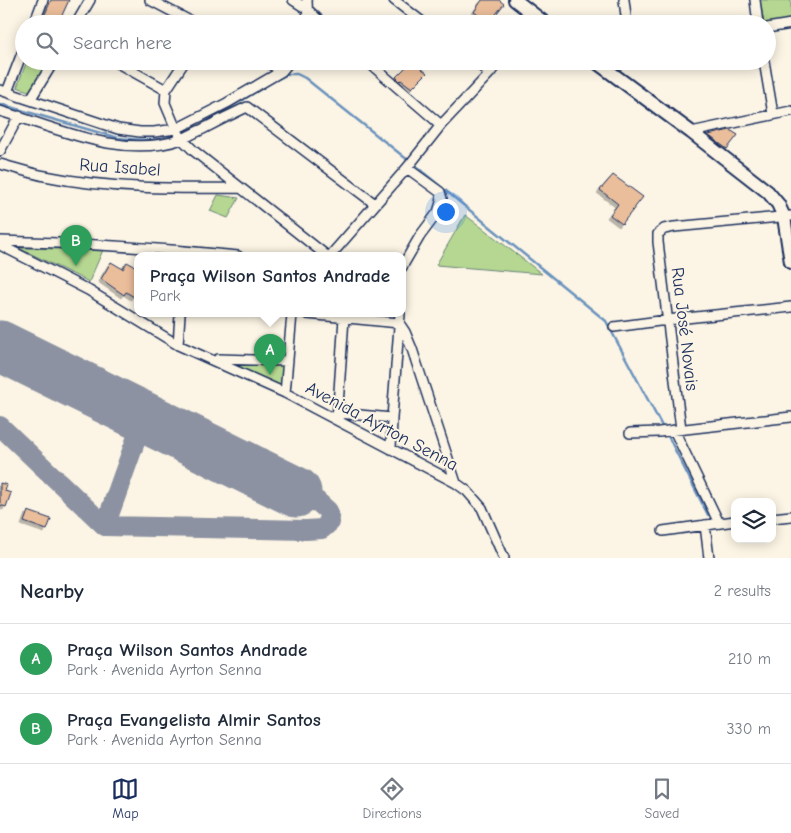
<!DOCTYPE html>
<meta charset="utf-8">
<style>
:root{--surface:#fff;--page:#f2f2f3;--text:#1f2937;--muted:#747a83;--line:#e0e1e3;--accent:#1b2f5e}
body{margin:0;font-family:"Comic Neue",sans-serif;background:var(--page);color:var(--text)}
.controls{position:absolute;right:15px;bottom:15px;display:grid;overflow:hidden;border-radius:10px;box-shadow:0 2px 12px #0003}
.controls button{width:45px;height:45px;display:grid;place-items:center;padding:0;border:0;border-bottom:1px solid var(--line);background:var(--surface);color:var(--text);font:25px sans-serif}
.you{position:absolute;left:445px;top:211px;width:18px;height:18px;margin:-12px;border:4px solid #fff;border-radius:50%;background:#1a73e8;box-shadow:0 0 0 8px #1a73e833}
.badge{display:grid;place-items:center;width:32px;height:32px;border-radius:50%;background:var(--accent);color:#fff;font-size:16px;font-weight:700}
.pin{position:absolute;translate:-50% -41px;filter:drop-shadow(0 1px 2px #0008)}
.pin::after{content:'';position:absolute;top:26px;width:18px;height:15px;background:inherit;clip-path:polygon(0 0,100% 0,50% 100%)}
.popup{position:absolute;left:134px;top:252px;width:272px;height:65px;box-sizing:border-box;display:grid;place-content:center;border-radius:10px;background:var(--surface);filter:drop-shadow(0 1px 4px #0005);font-size:16px;white-space:nowrap;color:var(--muted)}
.popup b{font-size:19px;color:var(--text)}
.popup::after{content:'';position:absolute;left:50%;top:100%;margin-left:-10px;border:10px solid transparent;border-top-color:var(--surface)}
.list{margin:0;padding:0;list-style:none}
h2{display:flex;justify-content:space-between;align-items:center;height:65px;margin:0;padding:0 20px;font-size:21px}
h2 small{font-size:16px;font-weight:400;color:var(--muted)}
.list li{display:grid;grid-template-columns:32px 1fr auto;gap:15px;align-items:center;box-sizing:border-box;height:70px;padding:0 20px;border-top:1px solid var(--line)}
.list b{display:block;font-size:19px;white-space:nowrap}
.list p{margin:0;font-size:16px;white-space:nowrap;color:var(--muted)}
.list em{font-size:16px;font-style:normal;color:var(--muted)}
.icon{flex:none;width:28px;height:28px;fill:none;stroke:currentColor;stroke-width:2;stroke-linecap:round;stroke-linejoin:round}
.map{position:relative;flex:none;width:791px;height:558px;overflow:hidden}
.search{position:absolute;background:var(--surface);box-shadow:0 2px 12px #0003;left:15px;right:15px;top:15px;height:55px;display:flex;align-items:center;gap:12px;box-sizing:border-box;padding:0 18px;border-radius:28px;color:var(--muted);font-size:19px}
.sheet{height:205px;background:var(--surface)}
nav{display:flex;justify-content:space-around;align-items:center;box-sizing:border-box;height:70px;border-top:1px solid var(--line);background:var(--surface);font-size:14px;color:var(--muted)}
nav a{display:grid;justify-items:center;gap:2px}
nav .on{color:var(--accent)}
.map>svg:first-child{display:block}
</style>
<div class="map">
<svg width="791" height="558" viewBox="0 0 791 558">
<defs>
<filter id="shadow"><feDropShadow dx="-3" dy="3" stdDeviation="0" flood-color="#0004"/></filter>
</defs>
<rect width="100%" height="100%" fill="#fcf5e5"/>
<filter id="ink" filterUnits="userSpaceOnUse"><feTurbulence type="fractalNoise" baseFrequency=".02" numOctaves="2"/><feDisplacementMap in="SourceGraphic" scale="10" xChannelSelector="R" yChannelSelector="G"/><feConvolveMatrix kernelMatrix="1 2 1 2 8 2 1 2 1" color-interpolation-filters="sRGB"/></filter>
<g filter="url(#ink)">
<path fill="#b5d791" stroke="#688378" d="M760,0H791V20L764,24Z
M27,61H33L45,65L31,92L17,87Z
M218,195L239,198L228,218L210,211Z
M465,215L476,223L542,274L436,265Z
M19,248L103,250L89,282Z
M228,363L284,365L282,386Z"/>
<g fill="none" stroke-linecap="round" stroke-linejoin="round">
<path stroke="#6b92be" stroke-width="2.5" d="M0,104L118,138C138,140 159,142 177,135
M194,129L274,81L288,74H297L305,78L409,161
M413,164L606,321L664,430
M667,434L708,515"/>
<path stroke="#8c92a2" stroke-width="20" d="M0,426L105,526L306,530L322,529L330,522L328,511L317,501L296,492
M105,526L144,417"/>
<path stroke="#8c92a2" stroke-width="51" d="M0,346L296,492"/>
</g>
<path fill="#ebbe9b" stroke="#1b2f5e" filter="url(#shadow)" d="M51,0H69L58,24H43L45,19H43Z
M482,0H499L504,4L489,23L474,12Z
M412,61L427,73L412,88L401,80L400,81L396,77Z
M730,130L738,135L727,149L708,135Z
M613,175L643,197L622,224L610,215L618,204L600,190Z
M111,262L123,269L127,262L138,268V290L134,297L126,292L124,295L101,279Z
M0,483L7,485L5,491L11,493L6,507L0,505Z
M28,511L51,519L47,530L24,522Z"/>
<g fill="none" stroke-linecap="round" stroke-linejoin="round">
<defs>
<path id="street" d="M150,0L196,24
M293,0L307,9L323,24
M307,0L308,24
M394,0L425,24
M624,0L627,24
M755,0L758,24
M34,24L43,0
M76,24L90,0
M767,28L791,24
M114,61L166,90
M185,61L166,90L165,103L176,129L182,139L194,151L327,256
M265,61L282,71
M367,61L441,125
M474,61L490,73
M764,61L773,114
M0,90L118,129L140,132H154L176,129L227,103L282,71L290,61
M7,92L24,48
M30,100L54,61
M0,111C57,128 122,160 182,139C189,136 196,132 203,129C218,121 232,114 247,107L375,204
M691,132L791,111
M0,151L19,116
M0,164C15,168 30,173 45,176C108,189 175,189 240,188
M0,241C79,243 159,248 238,256
M0,245L88,290L178,345L285,393L456,483L467,491L482,508L504,558
M330,256L407,168L441,125L490,73L499,61
M402,267L420,236L438,212L442,199L440,192L407,168
M307,314L399,323
M399,323L405,332L412,349L456,483
M614,327L667,320L791,307
M178,345L180,314
M218,359L288,361
M285,393L292,314
M338,413L392,418
M337,420L344,318
M681,429L658,242V234L664,229L674,227L791,216
M674,430L719,523
M630,433L659,432L791,417
M391,449L392,418L400,314
M772,518L791,516
M705,525L709,558
M663,531L735,521"/>
<path id="secondary" d="M515,0L546,24
M595,61L691,132L768,192L778,204L784,217L791,262"/>
</defs>
<use href="#street" stroke="#1b2f5e" stroke-width="12"/>
<use href="#secondary" stroke="#1b2f5e" stroke-width="16"/>
<use href="#street" stroke="#fcf5e5" stroke-width="9"/>
<use href="#secondary" stroke="#fcf5e5" stroke-width="12"/>
</g>
</g>
<g text-anchor="middle" stroke-width="4" stroke-linejoin="round" paint-order="stroke">
<g font-size="18" fill="#1b2f5e" stroke="#fcf5e5">
<text transform="translate(120 167) rotate(4)" y="6">Rua Isabel</text>
<text transform="translate(685 329) rotate(83)" y="6">Rua José Novais</text>
<text transform="translate(382 426) rotate(28)" y="6">Avenida Ayrton Senna</text>
</g>
</g>
</svg>
<div class="controls">
<button><svg class="icon" aria-label="layers" viewBox="0 0 24 24"><path d="M12 4l9 5-9 5-9-5zM3 14l9 5 9-5"/></svg></button>
</div>
<div class="you"></div>
<div class="pin badge" style="left:270px;top:375px;background:#2e9e5b">A</div>
<div class="popup"><b>Praça Wilson Santos Andrade</b>Park</div>
<div class="pin badge" style="left:76px;top:266px;background:#2e9e5b">B</div>
<div class="search"><svg class="icon" aria-label="search" viewBox="0 0 24 24"><circle cx="10" cy="10" r="6"/><path d="M15 15l6 6"/></svg>Search here</div>
</div>
<section class="sheet">
<h2>Nearby<small>2 results</small></h2>
<ul class="list">
<li><span class="badge" style="background:#2e9e5b">A</span><div><b>Praça Wilson Santos Andrade</b><p>Park · Avenida Ayrton Senna</p></div><em>210 m</em></li>
<li><span class="badge" style="background:#2e9e5b">B</span><div><b>Praça Evangelista Almir Santos</b><p>Park · Avenida Ayrton Senna</p></div><em>330 m</em></li>
</ul>
</section>
<nav>
<a class="on"><svg class="icon" aria-label="map" viewBox="0 0 24 24"><path d="M3 6l6-2 6 2 6-2v14l-6 2-6-2-6 2zM9 4v14M15 6v14"/></svg>Map</a>
<a><svg class="icon" aria-label="directions" viewBox="0 0 24 24"><path d="M12 3l9 9-9 9-9-9zM9 14v-3h6M13 9l2 2-2 2"/></svg>Directions</a>
<a><svg class="icon" aria-label="saved" viewBox="0 0 24 24"><path d="M7 4h10v16l-5-4-5 4z"/></svg>Saved</a>
</nav>
